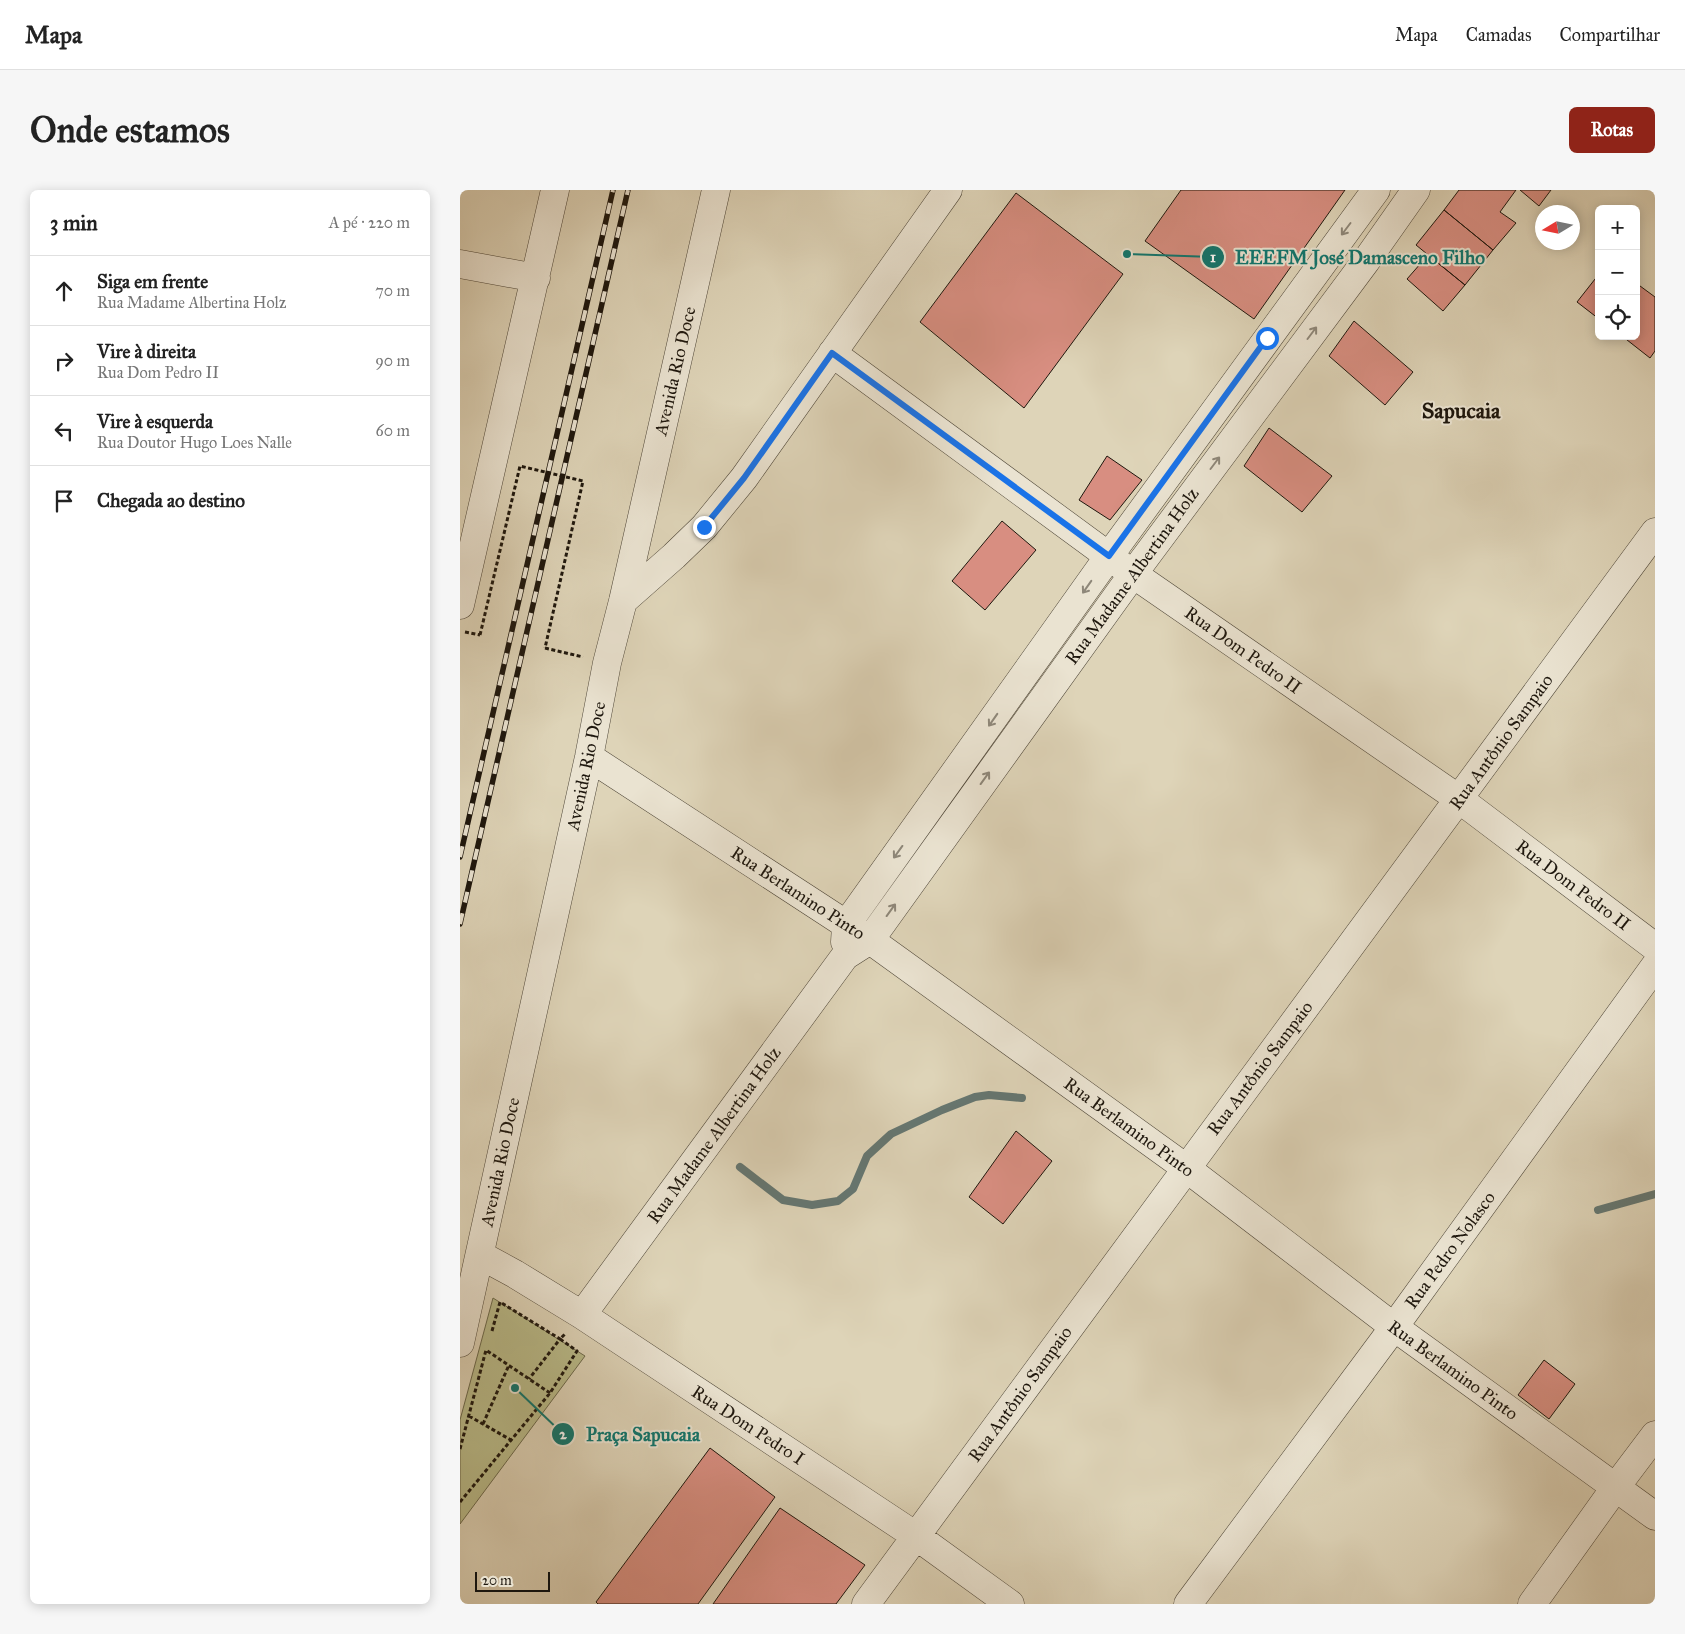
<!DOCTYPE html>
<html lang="pt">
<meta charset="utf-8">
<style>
:root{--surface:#fff;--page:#f6f6f6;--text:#222;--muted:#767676;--line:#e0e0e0;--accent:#8f2418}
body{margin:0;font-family:"IM FELL Great Primer",serif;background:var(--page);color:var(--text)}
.controls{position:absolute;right:15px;top:15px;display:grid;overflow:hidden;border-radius:8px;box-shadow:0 2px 12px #0003}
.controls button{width:45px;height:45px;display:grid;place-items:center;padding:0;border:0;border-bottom:1px solid var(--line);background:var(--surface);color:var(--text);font:25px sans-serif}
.compass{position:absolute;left:1075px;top:15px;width:45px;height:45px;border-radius:50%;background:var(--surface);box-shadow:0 2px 12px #0003;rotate:260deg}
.scale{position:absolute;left:15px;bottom:12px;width:75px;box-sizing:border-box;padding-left:5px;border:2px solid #1e170e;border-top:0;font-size:14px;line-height:18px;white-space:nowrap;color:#1e170e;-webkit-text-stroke:4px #eae3d1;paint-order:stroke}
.stop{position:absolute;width:15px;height:15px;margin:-11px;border:4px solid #1a73e8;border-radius:50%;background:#fff}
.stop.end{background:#1a73e8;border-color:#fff;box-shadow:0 1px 5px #0008}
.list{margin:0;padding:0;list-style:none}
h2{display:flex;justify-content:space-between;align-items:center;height:65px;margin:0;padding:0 20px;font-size:21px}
h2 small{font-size:16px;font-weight:400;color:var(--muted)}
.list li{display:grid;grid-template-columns:32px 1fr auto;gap:15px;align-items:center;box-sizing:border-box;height:70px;padding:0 20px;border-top:1px solid var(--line)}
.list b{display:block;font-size:19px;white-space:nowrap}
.list p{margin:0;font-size:16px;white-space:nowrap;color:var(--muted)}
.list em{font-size:16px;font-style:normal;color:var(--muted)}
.icon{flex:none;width:28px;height:28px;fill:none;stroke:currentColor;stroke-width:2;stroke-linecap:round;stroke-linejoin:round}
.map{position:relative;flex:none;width:1195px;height:1414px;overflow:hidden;border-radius:8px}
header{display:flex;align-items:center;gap:30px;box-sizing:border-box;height:70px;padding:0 25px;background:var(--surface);border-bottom:1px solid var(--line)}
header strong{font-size:24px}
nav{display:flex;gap:28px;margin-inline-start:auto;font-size:18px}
.intro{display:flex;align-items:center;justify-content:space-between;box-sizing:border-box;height:120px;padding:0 30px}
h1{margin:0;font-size:35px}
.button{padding:12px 22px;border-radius:8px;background:var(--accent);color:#fff;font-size:18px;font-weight:700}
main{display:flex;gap:30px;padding:0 30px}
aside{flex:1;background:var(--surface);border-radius:8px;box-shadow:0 2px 12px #0003}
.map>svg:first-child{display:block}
</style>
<header>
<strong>Mapa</strong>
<nav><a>Mapa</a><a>Camadas</a><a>Compartilhar</a></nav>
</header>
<div class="intro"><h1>Onde estamos</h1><a class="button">Rotas</a></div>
<main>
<aside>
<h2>3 min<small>A pé · 220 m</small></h2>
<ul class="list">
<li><svg class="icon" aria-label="ahead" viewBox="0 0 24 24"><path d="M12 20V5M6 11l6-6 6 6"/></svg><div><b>Siga em frente</b><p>Rua Madame Albertina Holz</p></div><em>70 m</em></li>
<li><svg class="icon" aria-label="right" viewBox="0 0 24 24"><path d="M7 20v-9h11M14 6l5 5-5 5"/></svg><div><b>Vire à direita</b><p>Rua Dom Pedro II</p></div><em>90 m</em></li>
<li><svg class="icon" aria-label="left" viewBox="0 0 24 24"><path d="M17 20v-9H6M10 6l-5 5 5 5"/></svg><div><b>Vire à esquerda</b><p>Rua Doutor Hugo Loes Nalle</p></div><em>60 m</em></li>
<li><svg class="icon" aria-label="arrive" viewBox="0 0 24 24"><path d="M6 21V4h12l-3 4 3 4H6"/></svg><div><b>Chegada ao destino</b></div></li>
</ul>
</aside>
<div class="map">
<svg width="1195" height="1414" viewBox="0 0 1195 1414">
<rect width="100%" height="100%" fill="#ded4b8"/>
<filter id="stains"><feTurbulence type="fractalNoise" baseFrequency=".004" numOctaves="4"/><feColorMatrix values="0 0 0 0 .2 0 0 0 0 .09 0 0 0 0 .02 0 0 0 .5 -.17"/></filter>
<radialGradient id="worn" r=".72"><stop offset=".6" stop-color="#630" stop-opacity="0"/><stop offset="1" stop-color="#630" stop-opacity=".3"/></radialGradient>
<path fill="#b9bb8a" stroke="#6c694c" d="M33,1108L125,1166L0,1334V1230Z"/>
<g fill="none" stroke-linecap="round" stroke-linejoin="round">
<path stroke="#657772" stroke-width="8" d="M280,977L323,1010L352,1015L378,1011L393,999L407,966L431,944L482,920L515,907L529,905L562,908
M1138,1020L1195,1004"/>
</g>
<path fill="#d88e81" stroke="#1e170e" d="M721,0H885L794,129L685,51Z
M999,0H1056L1040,22L1056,33L1033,60L984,20Z
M1060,0H1091L1079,16Z
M556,3L663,84L564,218L460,132Z
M984,20L1033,60L1005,95L956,55Z
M968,65L1005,95L983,121L947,89Z
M1139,84V129L1117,112Z
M1176,93L1195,107V161L1190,168L1162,146H1176Z
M894,131L953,182L925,215L869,166Z
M809,238L872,286L842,322L784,276Z
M647,266L682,290L650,330L619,310Z
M542,331L576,360L525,420L492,391Z
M556,941L592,971L543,1034L509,1007Z
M1084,1170L1115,1194L1089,1229L1058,1205Z
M250,1258L315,1307L238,1414H138L136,1412Z
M320,1318L405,1375L376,1414H253Z"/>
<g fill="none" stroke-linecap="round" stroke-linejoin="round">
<defs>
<path id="minor" d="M0,74L76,88
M372,163L673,384L999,609L1195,757
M163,411L214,366L244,337L284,288L488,0
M0,415L95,0
M129,567L410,750L726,978L934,1137L1195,1326
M385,752L386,735L649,366L916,0
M20,1065L55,1084L122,1125L456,1346L550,1414
M122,1125L385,766L410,750L673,384L906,71L956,0
M0,1153L129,567L147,473L163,411L256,0
M406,1414L1195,342
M728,1414L934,1137L1195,776
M1072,1414L1155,1298L1195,1245"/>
</defs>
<use href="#minor" stroke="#4e4638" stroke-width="29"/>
<path stroke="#1e170e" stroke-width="3" stroke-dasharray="4 2.5" stroke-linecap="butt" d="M5,442L20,445
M85,458L123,467
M32,1141L40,1112L100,1149L69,1189
M9,1226L51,1250
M23,1234L49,1175
M0,1259L26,1160L90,1203
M0,1312L90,1203L117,1161L100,1149L105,1144"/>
<use href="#minor" stroke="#eae3d1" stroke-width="28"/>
<defs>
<path id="rail" d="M0,667L153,0
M0,734L168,0"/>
</defs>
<use href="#rail" stroke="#1e170e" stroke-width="5.5"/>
<use href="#rail" stroke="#eae3d1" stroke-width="4" stroke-dasharray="11" stroke-linecap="butt"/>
<path stroke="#1e170e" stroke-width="3" stroke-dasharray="4 2.5" stroke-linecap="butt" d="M20,445L60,276L123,291L85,458"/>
</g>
<defs><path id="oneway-shaft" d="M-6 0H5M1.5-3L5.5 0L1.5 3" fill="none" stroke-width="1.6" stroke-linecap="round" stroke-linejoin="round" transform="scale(1.25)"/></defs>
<g stroke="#8e8779">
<use href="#oneway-shaft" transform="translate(886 39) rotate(127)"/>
<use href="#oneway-shaft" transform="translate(852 143) rotate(-53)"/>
<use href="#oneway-shaft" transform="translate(755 273) rotate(-53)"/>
<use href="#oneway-shaft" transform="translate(627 397) rotate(125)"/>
<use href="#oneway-shaft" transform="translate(533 530) rotate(125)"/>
<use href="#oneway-shaft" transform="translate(525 588) rotate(-54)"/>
<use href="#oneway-shaft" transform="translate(438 662) rotate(126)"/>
<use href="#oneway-shaft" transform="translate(431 720) rotate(-54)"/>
</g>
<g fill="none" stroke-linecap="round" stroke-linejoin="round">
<path stroke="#1a73e8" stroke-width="6" d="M244,337L284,288L372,163L649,366L807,148"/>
</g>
<g text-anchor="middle" stroke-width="4" stroke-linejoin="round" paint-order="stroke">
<g font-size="18" fill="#1e170e" stroke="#eae3d1">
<text transform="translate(215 181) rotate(-77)" y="6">Avenida Rio Doce</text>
<text transform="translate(672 386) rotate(-54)" y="6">Rua Madame Albertina Holz</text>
<text transform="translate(783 460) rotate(35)" y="6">Rua Dom Pedro II</text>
<text transform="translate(1041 552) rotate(-54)" y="6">Rua Antônio Sampaio</text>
<text transform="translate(126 576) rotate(-78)" y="6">Avenida Rio Doce</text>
<text transform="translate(1113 695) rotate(37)" y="6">Rua Dom Pedro II</text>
<text transform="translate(338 703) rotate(33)" y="6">Rua Berlamino Pinto</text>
<text transform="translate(800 878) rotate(-53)" y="6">Rua Antônio Sampaio</text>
<text transform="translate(669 937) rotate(36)" y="6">Rua Berlamino Pinto</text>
<text transform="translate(254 945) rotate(-54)" y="6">Rua Madame Albertina Holz</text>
<text transform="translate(40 972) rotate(-78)" y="6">Avenida Rio Doce</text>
<text transform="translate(990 1060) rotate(-54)" y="6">Rua Pedro Nolasco</text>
<text transform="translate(993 1180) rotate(36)" y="6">Rua Berlamino Pinto</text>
<text transform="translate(560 1204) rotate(-54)" y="6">Rua Antônio Sampaio</text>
<text transform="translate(288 1235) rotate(33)" y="6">Rua Dom Pedro I</text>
</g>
<g font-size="22" font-weight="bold" fill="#1e170e" stroke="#eae3d1">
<text x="1001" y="228">Sapucaia</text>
</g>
</g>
<path fill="none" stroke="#0f766e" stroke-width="2" d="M667 64L753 67M55 1198L103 1244"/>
<g fill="#0f766e" stroke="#eae3d1" stroke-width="2">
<circle cx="667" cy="64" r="5"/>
<circle cx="55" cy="1198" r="5"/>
<circle cx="753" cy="67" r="12"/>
<circle cx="103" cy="1244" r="12"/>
</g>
<g font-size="15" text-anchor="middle" font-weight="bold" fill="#fff">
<text x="753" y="72">1</text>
<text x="103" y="1249">2</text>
</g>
<g font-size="19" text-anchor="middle" font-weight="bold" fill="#0f766e" stroke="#eae3d1" stroke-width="4" stroke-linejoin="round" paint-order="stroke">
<text x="900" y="74">EEEFM José Damasceno Filho</text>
<text x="183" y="1251">Praça Sapucaia</text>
</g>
<rect width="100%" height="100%" filter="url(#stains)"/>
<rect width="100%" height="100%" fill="url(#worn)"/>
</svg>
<div class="controls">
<button>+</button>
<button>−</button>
<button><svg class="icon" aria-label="locate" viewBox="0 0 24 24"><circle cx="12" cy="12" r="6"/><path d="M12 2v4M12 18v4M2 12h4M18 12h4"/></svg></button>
</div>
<svg class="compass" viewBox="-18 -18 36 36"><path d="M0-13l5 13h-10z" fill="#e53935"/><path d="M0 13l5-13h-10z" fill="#767676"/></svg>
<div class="scale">20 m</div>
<div class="stop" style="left:807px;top:148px"></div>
<div class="stop end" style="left:244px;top:337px"></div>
</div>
</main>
